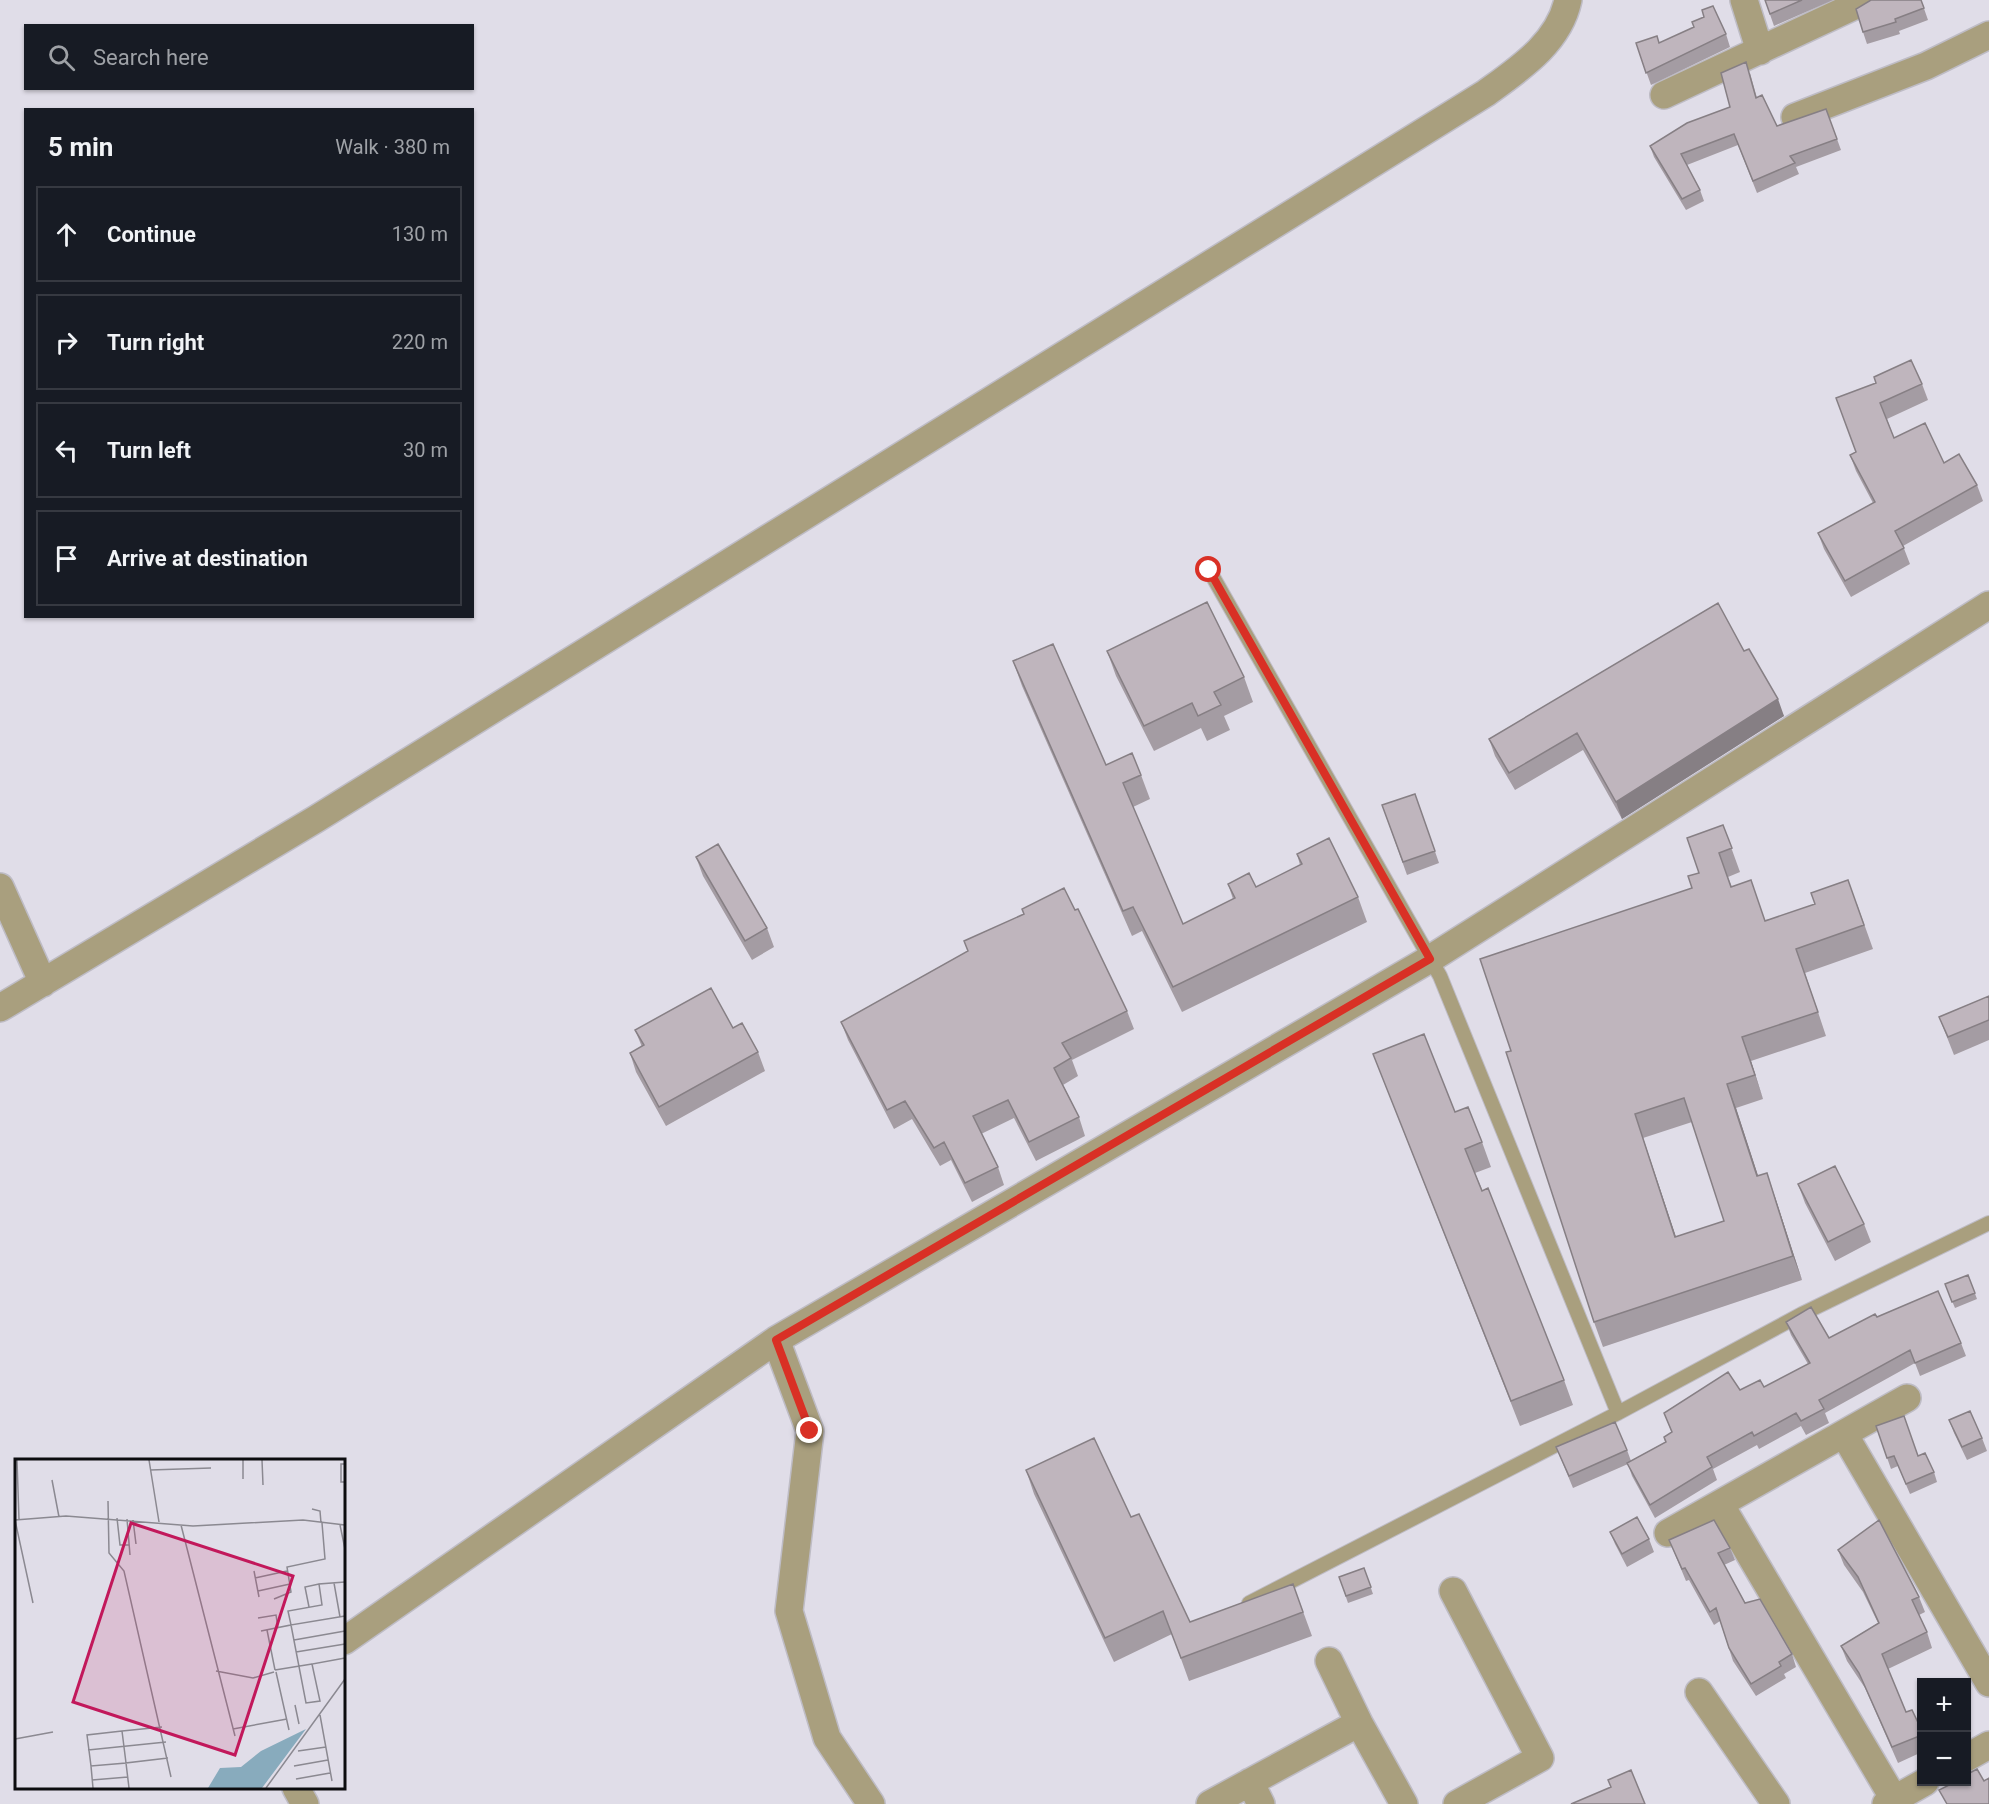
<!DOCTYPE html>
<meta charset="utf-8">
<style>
:root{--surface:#171b24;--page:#242831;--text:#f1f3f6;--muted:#9ea1a6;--line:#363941}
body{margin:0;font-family:Roboto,sans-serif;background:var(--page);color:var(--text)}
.controls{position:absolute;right:18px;bottom:18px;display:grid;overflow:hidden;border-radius:0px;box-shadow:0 2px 4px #0004}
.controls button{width:54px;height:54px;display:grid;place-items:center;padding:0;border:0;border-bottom:2px solid var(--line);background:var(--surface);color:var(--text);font:30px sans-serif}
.stop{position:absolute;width:18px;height:18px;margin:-14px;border:4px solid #d93025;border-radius:50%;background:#fff}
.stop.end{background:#d93025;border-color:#fff;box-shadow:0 2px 6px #0008}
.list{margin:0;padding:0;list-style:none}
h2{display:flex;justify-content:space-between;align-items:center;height:78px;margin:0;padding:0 24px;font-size:26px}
h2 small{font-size:20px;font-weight:400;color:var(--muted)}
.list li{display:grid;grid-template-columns:39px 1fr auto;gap:18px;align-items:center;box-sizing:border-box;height:96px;margin:0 12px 12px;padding:0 12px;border:2px solid var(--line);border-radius:0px}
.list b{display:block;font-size:22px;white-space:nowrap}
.list em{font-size:20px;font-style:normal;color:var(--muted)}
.icon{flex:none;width:33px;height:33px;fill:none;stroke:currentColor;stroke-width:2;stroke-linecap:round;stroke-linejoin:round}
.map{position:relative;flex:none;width:1989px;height:1804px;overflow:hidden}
.search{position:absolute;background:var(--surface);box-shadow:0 2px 4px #0004;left:24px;top:24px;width:450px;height:66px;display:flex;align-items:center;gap:15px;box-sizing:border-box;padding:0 21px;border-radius:0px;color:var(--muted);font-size:22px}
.panel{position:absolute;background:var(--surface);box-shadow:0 2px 4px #0004;left:24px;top:108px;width:450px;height:510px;border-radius:0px}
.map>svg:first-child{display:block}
</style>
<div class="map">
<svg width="1989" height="1804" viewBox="0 0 1989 1804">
<rect width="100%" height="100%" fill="#e0dde8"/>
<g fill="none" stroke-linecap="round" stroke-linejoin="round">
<defs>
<path id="service" d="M1209,570L1440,976L1618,1413
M1249,1603L1618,1413L1802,1314L1989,1223"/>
<path id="minor" d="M1744,0L1760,51
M1664,95L1867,0
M1795,117L1926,66L1989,35
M0,887L43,983
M0,1008L316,819L1486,93C1519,69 1559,43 1568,0
M776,1340L810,1431L789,1611L827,1738L871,1804
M1844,1434L1989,1683
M1720,1504L1894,1799
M1668,1533L1907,1398
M1453,1591L1540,1758L1457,1804
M344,1641L776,1340L1430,959L1989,605
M1329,1661L1359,1723L1404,1804
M1699,1692L1776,1804
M1966,1758L1989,1745
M1250,1782L1261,1804
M296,1788L305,1804
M1210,1804L1359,1723
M1886,1804L1925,1782"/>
</defs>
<use href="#service" stroke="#bebcc5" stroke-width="16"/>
<use href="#minor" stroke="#bebcc5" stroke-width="30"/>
<use href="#service" stroke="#a99f7e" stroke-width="14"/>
<use href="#minor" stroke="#a99f7e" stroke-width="27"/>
</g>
<path fill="#a49ca3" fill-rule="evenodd" d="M1765,0H1833L1774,26Z
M1921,0L1928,20L1899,31L1900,34L1867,44L1863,32Z
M1726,34L1730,47L1651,85L1636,43H1659Z
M1750,73L1757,98L1777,126L1826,109L1841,150L1796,167L1799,174L1757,193L1738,145L1687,165L1700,190L1704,201L1686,210L1654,157L1650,146L1730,107Z
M1874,377L1922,384L1928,400L1887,419L1894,438L1944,463L1977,485L1983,501L1903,546L1910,564L1851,597L1824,549L1818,533L1873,503L1856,471L1850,455L1856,452L1876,383Z
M1107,651L1244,677L1253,702L1224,716L1230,730L1207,741L1201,728L1154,751L1116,676Z
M1744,651L1784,716L1622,819L1583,750L1515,790L1495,756L1489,739Z
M1013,661L1106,765L1141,775L1150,799L1133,807L1183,924L1233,899L1228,884L1256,887L1300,865L1297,854L1358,897L1367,922L1182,1012L1142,931L1132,936L1022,686Z
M1415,794L1439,863L1407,875L1382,805Z
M1723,825L1740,872L1728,877L1732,887L1765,920L1857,904L1873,949L1805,973L1826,1036L1751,1061L1763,1099L1736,1108L1758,1176L1775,1197L1802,1280L1603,1347L1594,1322L1511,1051L1692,888ZM1692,1122L1724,1221L1676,1237L1643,1138Z
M696,857L767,928L774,947L752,960L703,876Z
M1022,909L1127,1011L1134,1029L1072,1060L1078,1076L1063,1085L1079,1117L1085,1136L1036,1161L1014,1118L981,1134L998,1167L1004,1185L972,1202L951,1160L940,1166L912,1119L894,1129L848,1040L841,1022L968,951L964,941L1024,914Z
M1989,996V1040L1954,1055L1939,1017Z
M733,1028L758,1052L765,1071L666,1126L636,1072L630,1053L642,1047L635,1030Z
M1373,1054L1455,1112L1482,1142L1491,1167L1475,1173L1564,1380L1573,1405L1520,1426Z
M1798,1184L1864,1224L1871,1242L1835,1261L1805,1203Z
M1968,1275L1977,1299L1955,1308L1945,1284Z
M1877,1317L1961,1343L1966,1356L1920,1376L1915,1363L1825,1413L1829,1423L1806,1435L1801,1426L1759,1449L1757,1445L1713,1469L1717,1480L1655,1518L1632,1476L1628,1464L1573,1488L1556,1447L1627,1450L1631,1461L1665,1442L1664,1437L1672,1433L1664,1413L1740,1390L1764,1387L1808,1364L1791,1335L1786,1322L1829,1338Z
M1949,1420L1982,1438L1987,1451L1967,1460L1954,1433Z
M1876,1426L1918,1456L1934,1472L1937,1482L1910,1494L1898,1466L1891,1469Z
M1026,1470L1131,1517L1190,1622L1293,1584L1312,1636L1189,1681L1172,1634L1114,1662L1034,1494Z
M1610,1532L1649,1539L1654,1552L1627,1567L1615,1544Z
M1669,1540L1730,1548L1735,1560L1724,1565L1745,1603L1792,1654L1796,1667L1784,1674L1786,1678L1756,1696L1733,1661L1720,1621L1714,1625L1689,1580L1686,1581Z
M1838,1550L1919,1597L1925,1612L1919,1615L1927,1632L1932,1648L1888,1669L1906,1712L1922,1731V1752L1898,1763L1865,1688L1847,1661L1841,1646L1878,1623L1863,1592L1844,1565Z
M1364,1568L1373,1594L1348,1603L1339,1577Z"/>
<path fill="#867f84" d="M1778,699L1784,716L1622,819L1616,802Z
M1742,1037L1751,1061L1763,1099L1755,1075Z
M1727,1084L1736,1108L1766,1200L1757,1176Z
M1635,1114L1684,1261L1675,1237Z
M1767,1173L1775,1197L1802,1280L1793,1256Z"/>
<path fill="#bfb5bd" stroke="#867f84" stroke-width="1.5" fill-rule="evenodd" d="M1765,0H1802L1770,14Z
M1871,0H1921L1924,8L1895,19L1896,22L1863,32L1856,9Z
M1713,6L1726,34L1646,73L1636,43L1657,36L1659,43L1694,27L1692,22L1704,17L1702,10Z
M1746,62L1756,98L1762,95L1777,126L1826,109L1837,139L1790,156L1795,163L1753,181L1734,134L1681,154L1700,190L1682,199L1650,146L1687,123L1730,107L1721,73Z
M1911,360L1922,384L1880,403L1894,438L1925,423L1944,463L1959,454L1977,485L1895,531L1904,548L1845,581L1818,533L1875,502L1850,455L1856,452L1836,398L1876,383L1874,377Z
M1207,602L1244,677L1214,692L1221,705L1198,716L1192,703L1144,726L1107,651Z
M1718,603L1744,651L1749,649L1778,699L1616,802L1577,733L1509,773L1489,739Z
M1053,644L1106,765L1132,753L1141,775L1123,783L1183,924L1235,898L1228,884L1249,873L1256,887L1302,864L1297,854L1329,838L1358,897L1173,987L1133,907L1123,911L1013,661Z
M1415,794L1435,851L1403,862L1382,805Z
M1723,825L1732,848L1719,853L1731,887L1751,880L1765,921L1815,904L1811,893L1848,880L1864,925L1796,949L1818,1012L1742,1037L1755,1075L1727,1084L1757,1176L1767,1173L1793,1256L1594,1322L1506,1052L1511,1051L1480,959L1692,888L1688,876L1699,873L1687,838ZM1684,1098L1724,1221L1675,1237L1635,1114Z
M718,844L767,928L745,941L696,857Z
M1064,888L1075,910L1078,909L1127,1011L1062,1043L1071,1058L1054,1068L1079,1117L1029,1142L1008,1100L973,1116L998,1167L965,1183L944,1142L934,1148L905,1101L887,1110L841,1022L968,951L964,941L1024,914L1022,909Z
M711,988L733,1028L742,1023L758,1052L659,1107L630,1053L644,1045L635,1030Z
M1989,996V1020L1948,1037L1939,1017Z
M1424,1034L1455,1112L1468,1107L1482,1142L1465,1149L1482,1191L1488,1188L1564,1380L1511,1401L1373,1054Z
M1835,1166L1864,1224L1828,1242L1798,1184Z
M1968,1275L1975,1293L1952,1302L1945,1284Z
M1938,1291L1961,1343L1915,1363L1910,1350L1819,1400L1824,1409L1801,1421L1796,1413L1754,1436L1752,1432L1707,1457L1712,1467L1650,1505L1627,1463L1666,1442L1664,1437L1672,1432L1664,1413L1728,1372L1740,1390L1760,1380L1764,1387L1810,1363L1786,1322L1811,1307L1829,1338L1875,1314L1877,1317Z
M1970,1411L1982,1438L1962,1447L1949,1420Z
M1904,1416L1918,1456L1925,1453L1934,1472L1906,1484L1894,1456L1887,1458L1876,1426Z
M1615,1422L1627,1450L1569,1476L1556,1447Z
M1094,1438L1131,1517L1139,1514L1190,1622L1293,1584L1303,1612L1181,1658L1163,1611L1105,1638L1026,1470Z
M1637,1517L1649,1539L1622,1554L1610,1532Z
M1714,1520L1730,1548L1718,1553L1745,1603L1760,1599L1792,1654L1779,1662L1781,1666L1751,1684L1729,1648L1716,1608L1710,1612L1685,1568L1682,1569L1669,1540Z
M1879,1520L1919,1597L1912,1600L1927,1632L1882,1654L1906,1712L1912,1710L1922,1731V1735L1892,1747L1859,1673L1841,1646L1879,1623L1858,1577L1838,1550Z
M1364,1568L1371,1587L1346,1596L1339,1577Z
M1977,1769L1984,1781L1989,1778V1804H1947L1939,1790L1955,1782H1966V1775Z
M1631,1770L1645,1804H1571L1611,1787L1608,1780Z"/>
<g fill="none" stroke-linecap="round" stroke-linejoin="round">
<path stroke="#d93025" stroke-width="8" d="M810,1431L776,1340L1430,959L1209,570"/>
</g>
<g transform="translate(15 1459)">
<rect width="330" height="330" fill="#e0dde8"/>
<path d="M291,270L247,329H193L205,309L226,308L246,292Z" fill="#88abbd"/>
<path fill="none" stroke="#8b8991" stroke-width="1.5" d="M2,1L4,61M134,1L144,63M228,1V20M247,1L248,26M330,5H326V23H330M135,11L196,9M37,21L44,58M93,42L94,94L109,112L156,318M297,50L305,52L306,64M102,59L105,86H114M112,60L115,96M0,61L18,144M0,61L51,57L178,67L288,61L330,66M118,61L121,85M166,66L220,277M325,66L330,90M239,112L244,138M240,119L272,112M330,123L304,125L307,146L273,152L276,166L330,157M319,124L325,158M243,132L275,125M259,140L276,133L272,108L310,100L307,64M294,148L290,128L304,125M243,159L261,156L263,169M252,171L260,211M246,172L276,166L291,244L305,242L297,205L330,199M279,181L330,172M281,193L330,185M260,211L297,205M201,212L238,219L259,213M261,213L274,271M280,246L284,265M305,256L317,322M218,270L272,260M107,272L111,304L76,307L72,276L107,272L147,268M0,280L38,273M73,291L151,283M283,292L311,288M76,307L78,329M279,307L313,301M281,320L315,314M77,321L113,318M114,329L111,304L153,299M251,329L330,220"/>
<path fill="#c2185b" fill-opacity="0.15" stroke="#c2185b" stroke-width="3" d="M116,64L278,117L220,296L58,243Z"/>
<rect width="330" height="330" fill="none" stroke="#0c0c0f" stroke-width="3"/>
</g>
</svg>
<div class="controls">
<button>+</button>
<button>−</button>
</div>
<div class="stop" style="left:1209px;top:570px"></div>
<div class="stop end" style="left:810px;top:1431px"></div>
<div class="search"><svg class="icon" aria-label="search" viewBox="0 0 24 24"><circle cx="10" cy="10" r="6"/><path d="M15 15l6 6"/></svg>Search here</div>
<section class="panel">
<h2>5 min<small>Walk · 380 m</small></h2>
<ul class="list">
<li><svg class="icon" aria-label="ahead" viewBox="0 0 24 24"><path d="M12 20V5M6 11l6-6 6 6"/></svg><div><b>Continue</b></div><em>130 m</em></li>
<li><svg class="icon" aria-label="right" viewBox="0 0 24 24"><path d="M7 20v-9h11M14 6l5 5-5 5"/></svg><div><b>Turn right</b></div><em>220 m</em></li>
<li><svg class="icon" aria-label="left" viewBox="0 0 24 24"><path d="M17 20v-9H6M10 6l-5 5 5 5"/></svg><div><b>Turn left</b></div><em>30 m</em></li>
<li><svg class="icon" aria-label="arrive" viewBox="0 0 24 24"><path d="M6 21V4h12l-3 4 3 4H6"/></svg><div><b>Arrive at destination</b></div></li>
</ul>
</section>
</div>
